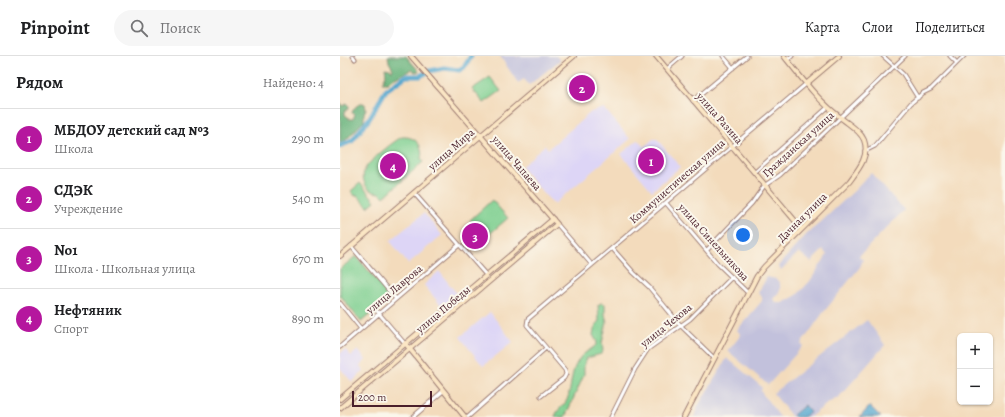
<!DOCTYPE html>
<html lang="ru">
<meta charset="utf-8">
<style>
:root{--surface:#fff;--page:#f6f6f6;--text:#202124;--muted:#757577;--line:#e0e0e0;--accent:#b5179e}
body{margin:0;font-family:Alegreya,serif;background:var(--page);color:var(--text)}
.controls{position:absolute;right:12px;bottom:12px;display:grid;overflow:hidden;border-radius:6px;box-shadow:0 1px 3px #0004}
.controls button{width:36px;height:36px;display:grid;place-items:center;padding:0;border:0;border-bottom:1px solid var(--line);background:var(--surface);color:var(--text);font:20px sans-serif}
.scale{position:absolute;left:12px;bottom:10px;width:80px;box-sizing:border-box;padding-left:4px;border:2px solid #4a1f2b;border-top:0;font-size:11px;line-height:14px;white-space:nowrap;color:#4a1f2b;-webkit-text-stroke:3px #fbf7ec;paint-order:stroke}
.you{position:absolute;left:403px;top:179px;width:14px;height:14px;margin:-10px;border:3px solid #fff;border-radius:50%;background:#1a73e8;box-shadow:0 0 0 6px #1a73e833}
.badge{display:grid;place-items:center;width:26px;height:26px;border-radius:50%;background:var(--accent);color:#fff;font-size:13px;font-weight:700}
.pin{position:absolute;translate:-50% -50%;border:2px solid #fff;box-shadow:0 1px 4px #0006}
.list{margin:0;padding:0;list-style:none}
h2{display:flex;justify-content:space-between;align-items:center;height:52px;margin:0;padding:0 16px;font-size:17px}
h2 small{font-size:13px;font-weight:400;color:var(--muted)}
.list li{display:grid;grid-template-columns:26px 1fr auto;gap:12px;align-items:center;box-sizing:border-box;height:60px;padding:0 16px;border-top:1px solid var(--line)}
.list b{display:block;font-size:15px;white-space:nowrap}
.list p{margin:0;font-size:13px;white-space:nowrap;color:var(--muted)}
.list em{font-size:13px;font-style:normal;color:var(--muted)}
.icon{flex:none;width:22px;height:22px;fill:none;stroke:currentColor;stroke-width:2;stroke-linecap:round;stroke-linejoin:round}
.map{position:relative;flex:none;width:665px;height:361px;overflow:hidden}
header{display:flex;align-items:center;gap:24px;box-sizing:border-box;height:56px;padding:0 20px;background:var(--surface);border-bottom:1px solid var(--line)}
header strong{font-size:19px}
nav{display:flex;gap:22px;margin-inline-start:auto;font-size:14px}
.search{width:280px;height:36px;background:var(--page);display:flex;align-items:center;gap:10px;box-sizing:border-box;padding:0 14px;border-radius:22px;color:var(--muted);font-size:15px}
main{display:flex}
aside{flex:1;background:var(--surface)}
.map>svg:first-child{display:block}
</style>
<header>
<strong>Pinpoint</strong>
<div class="search"><svg class="icon" aria-label="search" viewBox="0 0 24 24"><circle cx="10" cy="10" r="6"/><path d="M15 15l6 6"/></svg>Поиск</div>
<nav><a>Карта</a><a>Слои</a><a>Поделиться</a></nav>
</header>
<main>
<aside>
<h2>Рядом<small>Найдено: 4</small></h2>
<ul class="list">
<li><span class="badge">1</span><div><b>МБДОУ детский сад №3</b><p>Школа</p></div><em>290 m</em></li>
<li><span class="badge">2</span><div><b>СДЭК</b><p>Учреждение</p></div><em>540 m</em></li>
<li><span class="badge">3</span><div><b>No1</b><p>Школа · Школьная улица</p></div><em>670 m</em></li>
<li><span class="badge">4</span><div><b>Нефтяник</b><p>Спорт</p></div><em>890 m</em></li>
</ul>
</aside>
<div class="map">
<svg width="665" height="361" viewBox="0 0 665 361">
<rect width="100%" height="100%" fill="#fbf7ec"/>
<filter id="ink" filterUnits="userSpaceOnUse"><feTurbulence type="fractalNoise" baseFrequency=".025" numOctaves="2"/><feDisplacementMap in="SourceGraphic" scale="8" xChannelSelector="R" yChannelSelector="G"/><feConvolveMatrix kernelMatrix="1 2 1 2 8 2 1 2 1" color-interpolation-filters="sRGB"/></filter>
<filter id="wash" filterUnits="userSpaceOnUse"><feTurbulence type="fractalNoise" baseFrequency=".012" numOctaves="4" result="noise"/><feDisplacementMap in="SourceGraphic" scale="16" xChannelSelector="R" yChannelSelector="G"/><feGaussianBlur stdDeviation="0.9" result="paint"/><feColorMatrix in="noise" values="0 0 0 0 0 0 0 0 0 0 0 0 0 0 0 0 0 1.4 0 .05"/><feComposite in="paint" operator="in"/></filter>
<g filter="url(#wash)">
<rect width="100%" height="100%" fill="#f3dbbc"/>
<path fill="#ddd5f6" d="M264,52L290,83L214,148L205,139L181,111L205,89L208,93L251,56Z
M313,83H317L340,111L312,135L281,98L298,84L304,91Z
M84,157L102,179L68,208L50,185Z
M99,215L117,238L103,252L84,229Z
M150,256L173,286L143,310L120,281Z
M5,293L11,300L18,294L26,304L20,310L24,315L12,326L0,312V298Z"/>
<path fill="#c2c1dc" d="M160,0H176L177,1L179,0H216L220,4L189,29L184,23L178,27Z
M531,117L564,154L519,200L523,204L520,211L483,257L461,288L463,290L428,329L388,295L401,279L397,274L422,245V241L418,237L427,221L436,223L440,227V235L433,243L437,247H443L457,239L470,225L487,199L483,194L471,206L459,196L441,214L438,210L467,178L481,166L516,133Z
M527,264L545,289L499,341L488,347L470,361H452L433,337Z
M387,302L422,331L421,335L424,340L440,361H354L358,353L357,352Z"/>
<path fill="#7ecf90" stroke="#64775e" d="M150,21L161,35L144,47L132,33Z
M62,81C76,80 84,90 81,103L83,106L44,141L40,137C35,137 30,135 27,131C23,126 22,119 25,113C28,106 55,84 62,81Z
M20,127L35,145L28,151L17,139L15,140L11,135Z
M152,144L168,162L145,182L130,164Z
M16,200L51,241L21,266L0,239V213Z
M261,247L265,248V259L267,266L262,287L263,295L261,298L247,302L244,309V319L225,361H215C217,353 224,350 227,344C232,332 230,317 238,305C242,297 251,294 256,289L257,286L253,279L254,274L259,264L258,249Z"/>
<path fill="#66b27a" stroke="#586852" d="M48,0H66L79,15L76,16L71,14L51,24L48,27H42L46,19L45,12L50,13L52,15L53,13L49,6Z
M0,47H1L3,50L7,48L9,50V53L5,55V59L8,61L9,63H13L15,58L12,57C13,52 18,48 23,47L25,48L26,53L24,57V65L6,84L0,87Z"/>
<path fill="#52a6ce" stroke="#4e627c" d="M465,349L470,356L464,361H455L453,359Z
M530,350L541,361H520Z"/>
<g fill="none" stroke-linecap="round" stroke-linejoin="round">
<path stroke="#52a6ce" stroke-width="5" d="M0,90L12,85L29,63L46,34L66,20H80L89,15L104,12L119,14L124,11L131,0"/>
</g>
</g>
<g filter="url(#ink)">
<g fill="none" stroke-linecap="round" stroke-linejoin="round">
<defs>
<path id="street" d="M13,0L15,3
M383,0L393,12
M543,0L563,18L578,42
M610,0L617,7
M447,4L452,0
M327,13L342,0
M353,45L407,0
M525,95L535,90L571,47L583,37L591,33L624,0
M415,116L487,52
M74,137L146,219
M326,147L378,208L408,237
M217,168L252,209
M11,190L56,243
M272,192L294,217L309,231L341,270L374,302
M367,194L412,147L424,130L440,119L565,0
M0,247L21,273
M36,254L65,288
M0,291L119,189
M201,340L224,322L226,318L225,314L187,269L188,263L466,28
M73,361L103,335
M128,361L206,292
M271,361L295,313L308,293L350,263L392,221"/>
<path id="secondary" d="M316,0L462,173
M466,28L499,0
M0,200L234,0
M65,287L125,361
M0,343L213,163
M0,352L217,168L71,0
M344,361L417,220L424,211L509,126C518,114 530,100 524,84C520,74 508,68 500,61C478,45 461,21 444,0"/>
</defs>
<use href="#street" stroke="#9e7d74" stroke-width="5"/>
<use href="#secondary" stroke="#9e7d74" stroke-width="6"/>
<use href="#street" stroke="#fff" stroke-width="3"/>
<use href="#secondary" stroke="#fbe6c4" stroke-width="4"/>
</g>
</g>
<g text-anchor="middle" stroke-width="4" stroke-linejoin="round" paint-order="stroke">
<g font-size="11" fill="#4a1f2b" stroke="#fbf7ec">
<text transform="translate(380 62) rotate(49)" y="4">улица Разина</text>
<text transform="translate(458 88) rotate(-42)" y="4">Гражданская улица</text>
<text transform="translate(111 93) rotate(-41)" y="4">улица Мира</text>
<text transform="translate(177 107) rotate(49)" y="4">улица Чапаева</text>
<text transform="translate(337 125) rotate(-41)" y="4">Коммунистическая улица</text>
<text transform="translate(462 161) rotate(-45)" y="4">Дачная улица</text>
<text transform="translate(374 186) rotate(48)" y="4">улица Синельникова</text>
<text transform="translate(54 233) rotate(-40)" y="4">улица Лаврова</text>
<text transform="translate(103 253) rotate(-40)" y="4">улица Победы</text>
<text transform="translate(326 269) rotate(-39)" y="4">улица Чехова</text>
</g>
</g>
</svg>
<div class="controls">
<button>+</button>
<button>−</button>
</div>
<div class="scale">200 m</div>
<div class="you"></div>
<div class="pin badge" style="left:311px;top:105px">1</div>
<div class="pin badge" style="left:242px;top:32px">2</div>
<div class="pin badge" style="left:135px;top:180px">3</div>
<div class="pin badge" style="left:53px;top:110px">4</div>
</div>
</main>
